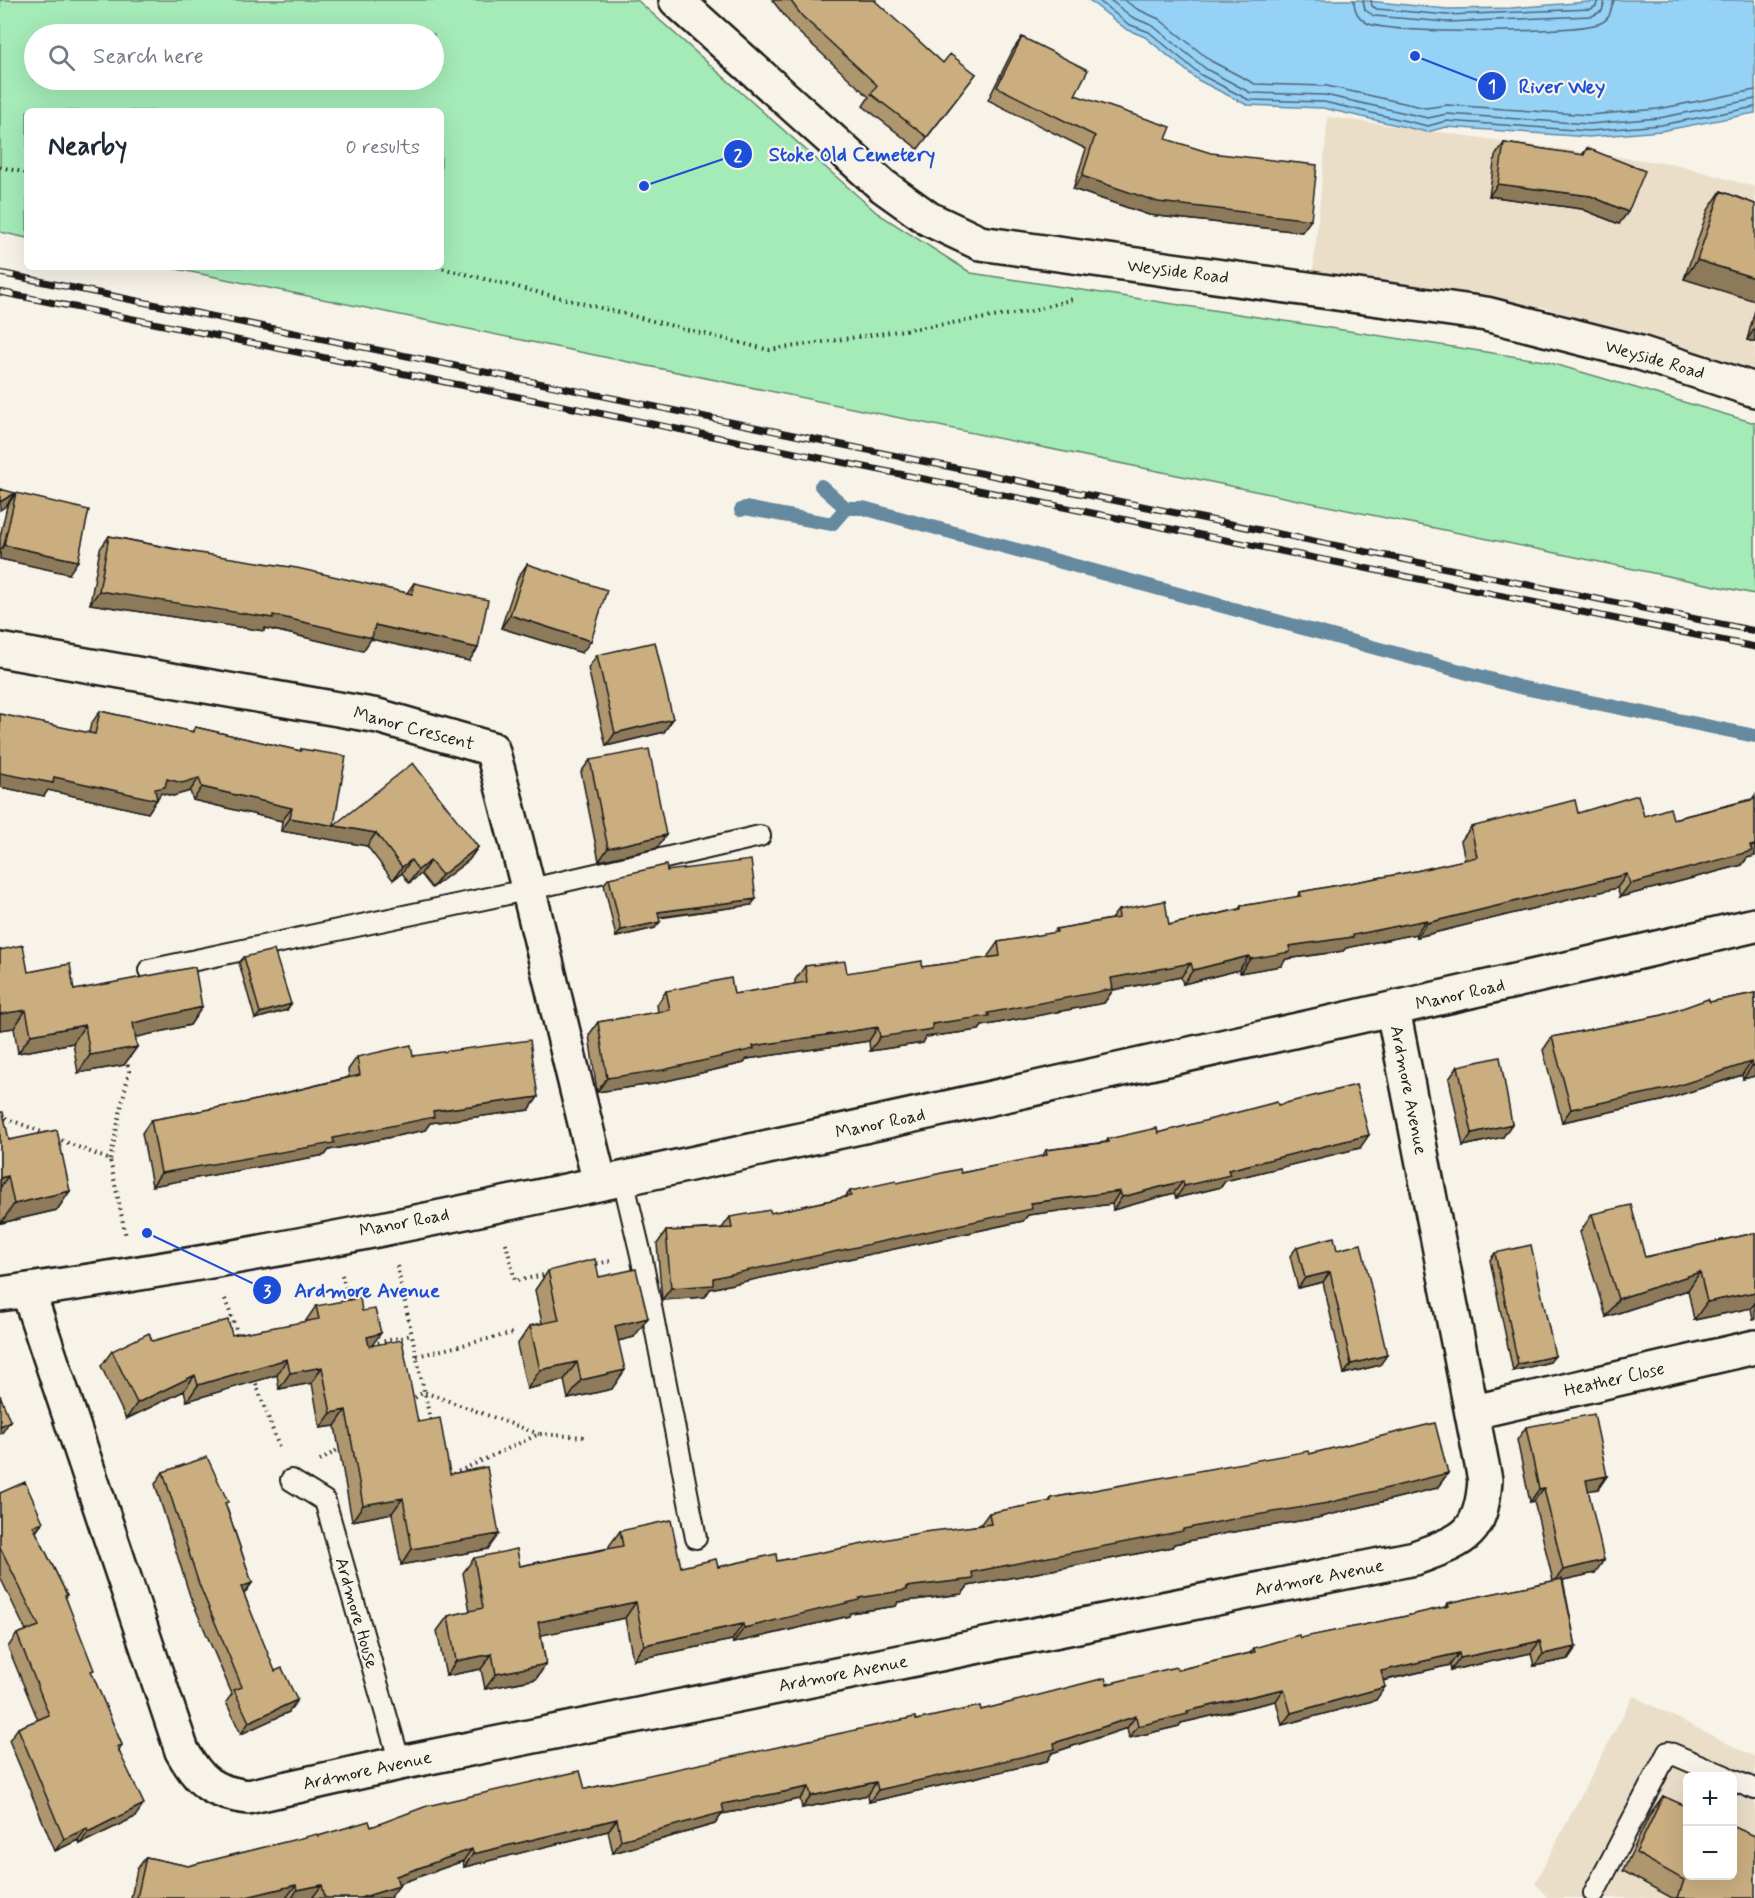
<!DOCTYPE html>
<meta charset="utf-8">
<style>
:root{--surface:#fff;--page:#f2f2f3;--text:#1f2937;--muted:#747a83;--line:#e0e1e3}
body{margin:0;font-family:Mynerve,sans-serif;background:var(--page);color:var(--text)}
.controls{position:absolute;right:18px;bottom:18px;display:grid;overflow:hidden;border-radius:9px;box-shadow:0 6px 24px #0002}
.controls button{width:54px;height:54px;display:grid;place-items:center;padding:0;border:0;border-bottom:2px solid var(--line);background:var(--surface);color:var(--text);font:30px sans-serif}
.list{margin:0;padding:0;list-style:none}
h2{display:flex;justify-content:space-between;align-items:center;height:78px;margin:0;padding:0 24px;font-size:26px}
h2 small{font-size:20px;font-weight:400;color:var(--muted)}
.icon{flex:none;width:33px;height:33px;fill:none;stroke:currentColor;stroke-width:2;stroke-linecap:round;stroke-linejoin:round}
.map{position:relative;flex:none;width:1755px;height:1898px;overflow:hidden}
.search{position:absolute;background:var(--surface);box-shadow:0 6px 24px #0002;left:24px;top:24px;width:420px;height:66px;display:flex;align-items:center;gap:15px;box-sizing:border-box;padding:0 21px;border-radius:33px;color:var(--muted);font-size:22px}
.panel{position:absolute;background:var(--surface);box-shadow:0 6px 24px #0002;left:24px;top:108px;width:420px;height:162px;border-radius:9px}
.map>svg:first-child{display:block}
</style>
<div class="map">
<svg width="1755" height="1898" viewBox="0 0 1755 1898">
<rect width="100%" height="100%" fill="#f7f3e8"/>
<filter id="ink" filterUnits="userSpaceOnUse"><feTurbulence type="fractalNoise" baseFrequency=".0167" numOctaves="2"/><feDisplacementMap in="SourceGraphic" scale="12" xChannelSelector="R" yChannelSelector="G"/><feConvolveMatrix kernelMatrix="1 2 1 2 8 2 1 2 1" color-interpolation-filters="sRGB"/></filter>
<g filter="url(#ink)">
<path fill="#eadec9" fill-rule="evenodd" d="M1328,117L1678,165L1755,187V375L1543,307L1313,271Z
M1633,1696L1755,1757V1898H1548L1535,1883ZM1688,1776H1732V1876H1688Z"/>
<path fill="#a4ebb8" stroke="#60846a" stroke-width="1.5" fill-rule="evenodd" d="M0,0H637L877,213L971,273L1544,361L1755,423V594L167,267H441V111H27V238L0,232ZM434,34V80H34V34Z"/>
<path fill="#96d1f6" stroke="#65899f" stroke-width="1.5" d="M1089,0H1358L1447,9L1511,8L1614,0H1755V113L1661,131L1589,137L1446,127L1427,132L1323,108L1247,105L1198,80L1145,37L1126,29Z"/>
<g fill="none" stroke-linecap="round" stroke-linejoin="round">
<path stroke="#4d6473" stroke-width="1.5" d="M1098,0L1128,24L1149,32L1201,75L1249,100L1324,102L1428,126L1446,121L1589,131L1661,125L1755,107
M1110,0L1132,17L1153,26L1206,69L1251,93L1325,95L1428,118L1447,114L1589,124L1659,118L1755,99
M1124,0L1137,9L1159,19L1211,61L1255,84L1327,86L1426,108L1447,105L1589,115L1658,109L1755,90
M1354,0C1354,10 1358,18 1367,23C1390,35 1571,33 1598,24C1603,23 1606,20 1609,16L1614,0
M1363,0L1365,10L1374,16L1447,22L1592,16L1602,11L1605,0
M1371,0L1372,6L1377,9L1447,15L1591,9L1596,6L1598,0"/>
<path stroke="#65899f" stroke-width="14" d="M821,486L846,508H863L1519,687L1755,736
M741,510L745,508L832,524L846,508"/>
<defs>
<path id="lane" d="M149,970L531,889L760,836
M623,1179L641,1255L696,1538
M291,1480L325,1501L400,1763
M1732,1780L1755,1789
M1594,1893L1668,1752L1725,1776"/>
<path id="street" d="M676,0L883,186L929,219L980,243L1486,314L1640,353L1755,390
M0,650L378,716L492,749C532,893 563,1038 600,1183
M28,1291L182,1751C200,1783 212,1792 248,1797L400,1763L1415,1558C1463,1540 1481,1537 1485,1480L1393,1010
M0,1294C273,1257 544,1196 814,1137C1128,1068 1442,999 1755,925
M1474,1412L1755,1347"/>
</defs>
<use href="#lane" stroke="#1c1c1c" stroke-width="24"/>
<use href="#street" stroke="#1c1c1c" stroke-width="38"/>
<path stroke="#1c1c1c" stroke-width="4" stroke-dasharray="1.5 4.5" stroke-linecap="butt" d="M0,167L27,173
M437,267L769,350L1033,311L1076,298
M0,1116L47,1134
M56,1138L110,1160L126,1237
M110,1160L129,1071L126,1058
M506,1243L515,1281L549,1274
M591,1265L611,1261
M397,1266L431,1423
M342,1275L350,1302
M225,1299L239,1337
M372,1344L412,1335
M417,1356L513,1333
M254,1378L280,1450
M410,1401L424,1392L539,1434
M320,1461L342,1447
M453,1474L539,1434L584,1437"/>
<use href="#lane" stroke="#f7f3e8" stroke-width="20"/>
<use href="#street" stroke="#f7f3e8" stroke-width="33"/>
<defs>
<path id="rail" d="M0,273L1755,631
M0,292L1755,647"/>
</defs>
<use href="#rail" stroke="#1c1c1c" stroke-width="7"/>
<use href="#rail" stroke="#f7f3e8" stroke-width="4.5" stroke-dasharray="14" stroke-linecap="butt"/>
</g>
<path fill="#ae966e" stroke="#1c1c1c" stroke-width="1.5" d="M772,0H876L875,2L943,63L976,74L918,149L863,106L869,97L794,28Z
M1022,37L1075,95L1166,139L1302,232L1149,215L1073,189L1086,149L988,100L1013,50Z
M1504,143L1582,155L1587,148L1619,224L1582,209L1489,196L1495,156Z
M1721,191L1755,204L1684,279L1708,210Z
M1755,310V342L1747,340Z
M16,493L69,574L0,559V537L7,506Z
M109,536L407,593L414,583L478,648L469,661L371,639L363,651L265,628L264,631L90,604L100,549Z
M527,564L582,653L501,628L518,577Z
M597,655L673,719L664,732L606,746L588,668Z
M100,711L192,732L195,727L300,751L301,749L334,825L478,847L469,860L432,888L421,874L409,883L402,873L393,880L367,846L281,831L282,821L193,800L190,791L173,796L161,793L148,813L48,790L44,796L0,787L89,732L91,724Z
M590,760L666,835L657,848L599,861L581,772Z
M1755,795V856L1747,858L1742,865L1620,897L1617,888L1417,937L1416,934L1346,948L1343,951L1286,959L1281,966L1240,973L1239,970L1183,984L1181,977L1113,990L1104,1003L982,1026L979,1030L926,1037L923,1043L870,1051L869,1041L747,1059L744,1063L653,1084L597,1092L589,1035L598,1022L658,1012L657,1005L666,991L734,994L795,984V980L805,966L847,973L922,967L988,958V956L998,942L1054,933L1056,929L1111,919L1118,910L1169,925L1239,909L1241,906L1297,897L1300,892L1416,871L1465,860L1461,841L1471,827L1578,813L1644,816L1673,819L1752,799Z
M667,871L751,905L659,918L655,928L616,937L604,884L609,878Z
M0,950L28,972L74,990L202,1007L190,1025L135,1037L137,1047L124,1065L78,1073L73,1043L18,1053L14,1028L0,1030Z
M244,957L287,1010L255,1019L239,963Z
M1755,993V1076L1743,1079L1742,1075L1661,1101L1562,1122L1543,1050L1552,1037L1663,1015L1710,1002Z
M413,1056L538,1097L529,1110L430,1123L425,1130L329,1150L325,1155L152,1186L142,1133L151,1120L248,1102L349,1077L348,1070L357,1057Z
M1458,1066L1503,1137L1463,1146L1449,1079Z
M1278,1105L1360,1148L1225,1181L1221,1187L1176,1198L1174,1193L1113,1210L1112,1204L1028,1215L1023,1221L710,1289L705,1297L662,1300L657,1244L666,1231L722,1228L730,1217L771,1213L845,1197L850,1191L961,1173L1042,1157L1046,1150L1106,1142L1108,1139L1158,1133Z
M0,1112L9,1140L70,1191L57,1210L1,1223L0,1218Z
M1592,1214L1645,1257L1755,1233V1319L1753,1320L1751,1308L1694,1320L1688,1290L1606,1317L1580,1232Z
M1297,1247L1337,1250L1380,1365L1344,1374L1323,1282L1298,1288L1290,1256Z
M1495,1253L1550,1362L1513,1371L1490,1260Z
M548,1271L599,1277L634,1337L618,1341L612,1389L568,1399L564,1380L527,1389L517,1345L530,1326L542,1323L535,1290Z
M316,1306L362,1311L372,1345L450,1474L488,1549L401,1565L392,1513L352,1521L335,1426L320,1428L312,1383L279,1389L277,1375L187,1401L184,1391L126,1419L101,1366L112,1351L152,1341L232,1335L305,1322Z
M1526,1427L1607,1476L1598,1489L1588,1490L1595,1573L1563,1580L1576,1647L1568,1659L1534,1666L1531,1653L1451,1670L1450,1665L1383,1681L1376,1700L1282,1725L1276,1701L1181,1723L1179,1726L1129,1738L1127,1728L1052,1753L1047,1761L869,1802L868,1795L802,1808L800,1799L722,1814L715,1824L613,1853L608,1831L464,1867L463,1861L398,1884L390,1898H313V1897L309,1898H288L287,1897L283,1898H131L137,1869L146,1857L188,1866L318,1836L585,1789L916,1720L981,1710L1107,1684L1177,1670L1250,1653L1254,1648L1402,1617L1446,1607L1448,1603L1553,1581L1534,1501L1530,1502L1517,1440Z
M1309,1454L1448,1473L1437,1488L1317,1518L1227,1533L1174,1544L1172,1547L968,1586L962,1594L898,1602L896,1606L850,1613L849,1616L733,1643L732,1640L633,1660L625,1618L541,1635L546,1664L536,1679L485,1689L481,1669L446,1676L437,1631L448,1616L470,1611L463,1573L474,1558L520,1566L609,1548V1546L620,1531L681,1567H718L777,1561L980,1525L989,1513L1049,1502L1051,1498Z
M163,1472L226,1505L252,1583L244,1594L289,1712L241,1734L226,1702L232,1694L190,1596L155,1484Z
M0,1493L43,1522L36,1532L67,1595L65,1598L92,1674L122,1745L119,1750L135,1817L80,1844L78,1840L55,1851L9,1740L18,1728L38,1720L8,1647L17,1634L26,1631L0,1577Z
M1663,1796L1755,1898H1672L1623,1871L1650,1814Z"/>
<path fill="#8d7a5a" stroke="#1c1c1c" stroke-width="1.5" d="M1082,176L1311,220L1302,232L1149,215L1073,189Z
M1498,184L1591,196L1628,212L1619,224L1582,209L1489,196Z
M1697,260L1755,278V301L1684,279Z
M1755,328V342L1747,340Z
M15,493L6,506L0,510V502Z
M4,545L78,561L69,574L0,559V551Z
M99,591L273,615L375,625L478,648L469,661L371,639L363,651L265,628L264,631L90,604Z
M510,615L591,641L582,653L501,628Z
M673,719L664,732L606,746L615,733Z
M0,773L54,777L155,789L167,779L199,778L190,791L173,796L161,793L148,813L48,790L44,796L0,787Z
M202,787L292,808L282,821L193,800Z
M290,818L376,833L367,846L281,831Z
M666,835L657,848L599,861L608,848Z
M1755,845V856L1747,858L1742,865L1620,897L1630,884Z
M478,847L469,860L432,888L442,875Z
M411,860L402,873L393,880L402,867Z
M430,861L421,874L409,883L418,870Z
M1627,874L1617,888L1417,937L1427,923Z
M756,899L751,905L653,918L658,912Z
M1426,920L1416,934L1346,948L1343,951L1286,959L1281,966L1240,973L1250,959L1289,946L1353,935Z
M660,922L655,928L616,937L621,930Z
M1249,956L1239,970L1183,984L1193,970Z
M1191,963L1181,977L1113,990L1104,1003L982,1026L979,1030L926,1037L923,1043L870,1051L880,1037L932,1024L988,1013L1111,978Z
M291,1004L287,1010L255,1019L260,1013Z
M202,1007L190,1025L120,1041L133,1023Z
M26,1010L14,1028L0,1030V1014Z
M85,1025L73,1043L18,1053L31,1035Z
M878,1027L869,1041L747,1059L744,1063L653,1084L597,1092L607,1078L753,1046Z
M137,1047L124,1065L78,1073L90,1055Z
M1751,1062L1742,1075L1661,1101L1562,1122L1571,1109Z
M1755,1065V1076L1743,1079L1752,1066Z
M538,1097L529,1110L430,1123L425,1130L329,1150L325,1155L152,1186L161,1173L333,1138L433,1111Z
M1512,1124L1503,1137L1463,1146L1472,1133Z
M1369,1135L1360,1148L1225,1181L1221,1187L1176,1198L1184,1186L1228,1170Z
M8,1176L0,1188V1178Z
M1183,1181L1174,1193L1113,1210L1122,1197Z
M70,1191L57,1210L1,1223L14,1204Z
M1120,1191L1112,1204L1028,1215L1023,1221L710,1289L705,1297L662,1300L671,1288L1031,1203Z
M1330,1272L1323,1282L1298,1288L1305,1278Z
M1700,1272L1688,1290L1606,1317L1618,1299Z
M1755,1292V1303L1751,1308L1694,1320L1707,1302Z
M648,1318L634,1337L601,1345L615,1326Z
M381,1333L370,1348L356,1352L367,1337Z
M1387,1355L1380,1365L1344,1374L1351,1364Z
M1555,1356L1550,1362L1513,1371L1518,1364Z
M287,1359L277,1375L187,1401L198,1385Z
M577,1362L564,1380L527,1389L540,1370Z
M322,1367L312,1383L279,1389L290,1373Z
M625,1370L612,1389L568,1399L581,1380Z
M195,1375L184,1391L126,1419L137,1403Z
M346,1410L335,1426L320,1428L331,1413Z
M10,1421L2,1433L0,1434V1426Z
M1448,1473L1437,1488L1317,1518L1227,1533L1174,1544L1172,1547L968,1586L962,1594L898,1602L896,1606L850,1613L849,1616L733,1643L744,1628L859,1598L972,1572L1183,1529Z
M1607,1476L1598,1489L1577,1493L1586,1480Z
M1544,1488L1534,1501L1530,1502L1539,1489Z
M403,1498L392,1513L352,1521L363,1505Z
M43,1522L34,1534L33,1526Z
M499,1534L488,1549L401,1565L412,1549Z
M1604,1560L1595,1573L1554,1582L1563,1570Z
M252,1583L243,1595L241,1587Z
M636,1602L625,1618L528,1638L538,1622Z
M743,1624L732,1640L633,1660L644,1645Z
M1540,1641L1531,1653L1451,1670L1460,1658Z
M1576,1647L1568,1659L1534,1666L1543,1654Z
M1459,1653L1450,1665L1372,1683L1381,1671Z
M492,1654L481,1669L446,1676L456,1661Z
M546,1664L536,1679L485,1689L496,1674Z
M1385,1687L1376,1700L1282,1725L1291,1713Z
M1284,1689L1276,1701L1181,1723L1179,1726L1129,1738L1138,1726L1187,1711Z
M297,1700L289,1712L241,1734L249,1722Z
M1136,1716L1127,1728L1052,1753L1047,1761L869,1802L878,1790L1054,1743Z
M876,1782L868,1795L802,1808L811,1796Z
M809,1787L800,1799L722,1814L715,1824L613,1853L621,1840L722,1804Z
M144,1804L135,1817L80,1844L88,1832Z
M617,1819L608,1831L464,1867L473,1854Z
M87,1828L78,1840L55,1851L64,1839Z
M472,1849L463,1861L387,1888L396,1876Z
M296,1885L287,1897L283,1898H242Z
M322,1885L313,1897L309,1898H292L297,1890Z
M399,1886L390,1898H360Z"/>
<path fill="#caae80" stroke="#1c1c1c" stroke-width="1.5" d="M790,0H874L943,63L950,54L976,74L927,137L871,94L877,85L802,16Z
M1022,37L1088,70L1075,95L1171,127L1166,139L1211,153L1317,165L1311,220L1158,202L1082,176L1095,136L997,87Z
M1504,143L1584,155L1587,148L1645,171L1628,212L1591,196L1498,184Z
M1721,191L1755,204V278L1697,260Z
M0,489L15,493L0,502Z
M16,493L89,510L78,561L4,545Z
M109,536L179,550L297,568L412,594L414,583L488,600L478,648L375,625L372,638L273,615V618L99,591Z
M527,564L607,590L591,641L510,615Z
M655,642L673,719L615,733L597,655Z
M100,711L194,732L195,727L301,751V749L346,756L334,825L413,763L478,847L442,875L430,861L418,870L411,860L402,867L376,833L290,818L292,808L202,787L199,778L182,783L167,779L165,787L155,789L157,800L54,777L53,783L0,773V714L95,734Z
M649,749L666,835L608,848L590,760Z
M1638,795L1644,816L1670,808L1673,819L1755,799V845L1750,846L1752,851L1630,884L1627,874L1427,923L1426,920L1353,935V937L1289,946L1290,952L1250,959L1249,956L1193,970L1191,963L1111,978L1113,989L988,1013L989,1016L932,1024V1029L880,1037L878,1027L753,1046L754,1049L663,1070L607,1078L598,1022L670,1010L666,991L731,978L734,994L807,982L805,966L845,961L847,973L922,961V967L1000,956L998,942L1057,932L1056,929L1119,918L1118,910L1165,901L1169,925L1241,909V906L1301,896L1300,892L1416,871L1477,857L1471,827L1575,800L1578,813Z
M751,860L756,899L658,912L660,922L621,930L609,878L666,865L667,871Z
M23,945L28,972L70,964L74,990L195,967L202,1007L133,1023L137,1047L90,1055L85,1025L31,1035L26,1010L0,1014V950Z
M274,950L291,1004L260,1013L244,957Z
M1755,993V1065L1752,1066L1751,1062L1671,1088L1571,1109L1552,1037L1663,1015L1708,999L1710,1002Z
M530,1040L538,1097L433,1111L434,1117L333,1138L334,1143L161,1173L151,1120L248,1102L360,1075L357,1057L411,1045L413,1056Z
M1500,1057L1512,1124L1472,1133L1458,1066Z
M1356,1085L1369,1135L1228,1170L1230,1175L1184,1186L1183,1181L1122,1197L1120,1191L1031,1203L1032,1209L713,1278V1285L671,1288L666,1231L732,1228L730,1217L770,1210L771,1213L851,1196L850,1191L896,1181L897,1183L960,1169L961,1173L1047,1155L1046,1150L1109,1142L1108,1139L1157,1128L1158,1133L1277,1102L1278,1105Z
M0,1112H3L9,1140L57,1130L70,1191L14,1204L8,1176L0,1178Z
M1631,1205L1645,1257L1755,1233V1292L1707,1302L1700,1272L1618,1299L1592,1214Z
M1334,1237L1337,1250L1361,1244L1387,1355L1351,1364L1330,1272L1305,1278L1297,1247Z
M1531,1245L1555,1356L1518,1364L1495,1253Z
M595,1259L599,1277L636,1269L648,1318L615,1326L625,1370L581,1380L577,1362L540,1370L530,1326L559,1320L548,1271Z
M360,1298L362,1311L375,1309L381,1333L367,1337L369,1346L402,1340L418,1422L440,1418L450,1474L487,1467L499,1534L412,1549L403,1498L363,1505L346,1410L331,1413L322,1367L290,1373L287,1359L198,1385L195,1375L137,1403L112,1351L149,1333L152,1341L228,1320L232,1335L319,1319L316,1306Z
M0,1395L10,1421L0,1426Z
M1594,1414L1607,1476L1586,1480L1604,1560L1563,1570L1544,1488L1539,1489L1526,1427Z
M1435,1423L1448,1473L1328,1503L1238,1518L1183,1529V1531L972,1572L973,1579L906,1587L907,1590L859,1598V1600L744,1628L743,1624L644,1645L636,1602L538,1622L546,1664L496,1674L492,1654L456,1661L448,1616L483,1608L474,1558L517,1549L520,1566L623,1546L620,1531L671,1520L681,1567L716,1559L718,1567L776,1554L777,1561L924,1532L991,1524L989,1513L1051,1501V1498L1308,1451L1309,1454Z
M207,1457L228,1502L225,1503L252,1583L241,1587L275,1671L282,1668L297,1700L249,1722L234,1690L242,1687L199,1584L163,1472Z
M25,1482L43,1522L33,1526L67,1595L65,1596L94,1670L91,1671L122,1745L117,1747L144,1804L88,1832L87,1828L64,1839L18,1728L49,1715L17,1634L39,1626L0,1547V1493Z
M1562,1579L1576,1647L1543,1654L1540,1641L1460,1658L1459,1653L1381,1671L1385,1687L1291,1713L1284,1689L1187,1711L1188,1714L1138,1726L1136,1716L1054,1743L1055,1749L878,1790L876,1782L811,1796L809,1787L722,1804L724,1812L621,1840L617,1819L473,1854L472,1849L396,1876L399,1886L360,1898H325L322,1885L297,1890L296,1885L242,1898H137L146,1857L188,1866L317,1834L318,1836L369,1821L371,1827L427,1806L580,1771L585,1789L915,1717L916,1720L980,1706L981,1710L1105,1678L1107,1684L1176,1667L1177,1670L1255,1652L1254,1648L1299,1635L1300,1638L1402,1617L1449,1606L1448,1603Z
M1663,1796L1688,1807V1875H1732V1826L1755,1836V1898H1678L1684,1880L1636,1853Z"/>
</g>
<g text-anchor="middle" stroke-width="4.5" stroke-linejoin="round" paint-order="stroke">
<g font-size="18" fill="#1c1c1c" stroke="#f7f3e8">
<text transform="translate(1178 271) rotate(7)" y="6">Weyside Road</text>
<text transform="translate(1655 359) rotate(16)" y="6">Weyside Road</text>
<text transform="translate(414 728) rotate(15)" y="6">Manor Crescent</text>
<text transform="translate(1460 994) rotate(-13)" y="6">Manor Road</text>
<text transform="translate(1409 1090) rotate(79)" y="6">Ardmore Avenue</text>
<text transform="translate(880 1123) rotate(-12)" y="6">Manor Road</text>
<text transform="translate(404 1222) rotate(-11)" y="6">Manor Road</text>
<text transform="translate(1614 1379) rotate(-13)" y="6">Heather Close</text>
<text transform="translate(1319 1577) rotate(-11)" y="6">Ardmore Avenue</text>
<text transform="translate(357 1613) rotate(74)" y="6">Ardmore House</text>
<text transform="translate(843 1673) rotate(-11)" y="6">Ardmore Avenue</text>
<text transform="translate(367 1770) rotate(-12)" y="6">Ardmore Avenue</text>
</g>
</g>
<path fill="none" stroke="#1d4ed8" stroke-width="2" d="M1415 56L1492 86M644 186L738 154M147 1233L267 1290"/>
<g fill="#1d4ed8" stroke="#f7f3e8" stroke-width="2">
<circle cx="1415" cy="56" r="6"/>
<circle cx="644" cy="186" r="6"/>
<circle cx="147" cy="1233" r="6"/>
<circle cx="1492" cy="86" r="15"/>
<circle cx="738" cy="154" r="15"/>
<circle cx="267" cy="1290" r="15"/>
</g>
<g font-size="18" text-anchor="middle" font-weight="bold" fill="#fff">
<text x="1492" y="92">1</text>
<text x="738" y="161">2</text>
<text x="267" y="1297">3</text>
</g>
<g font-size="20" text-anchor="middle" font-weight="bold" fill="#1d4ed8" stroke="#f7f3e8" stroke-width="4.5" stroke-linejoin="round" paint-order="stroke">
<text x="1562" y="93">River Wey</text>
<text x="852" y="161">Stoke Old Cemetery</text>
<text x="367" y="1297">Ardmore Avenue</text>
</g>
</svg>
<div class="controls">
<button>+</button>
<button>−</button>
</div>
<div class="search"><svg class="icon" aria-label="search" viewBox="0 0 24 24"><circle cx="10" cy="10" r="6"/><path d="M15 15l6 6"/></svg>Search here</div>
<section class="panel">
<h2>Nearby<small>0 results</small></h2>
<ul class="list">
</ul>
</section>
</div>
